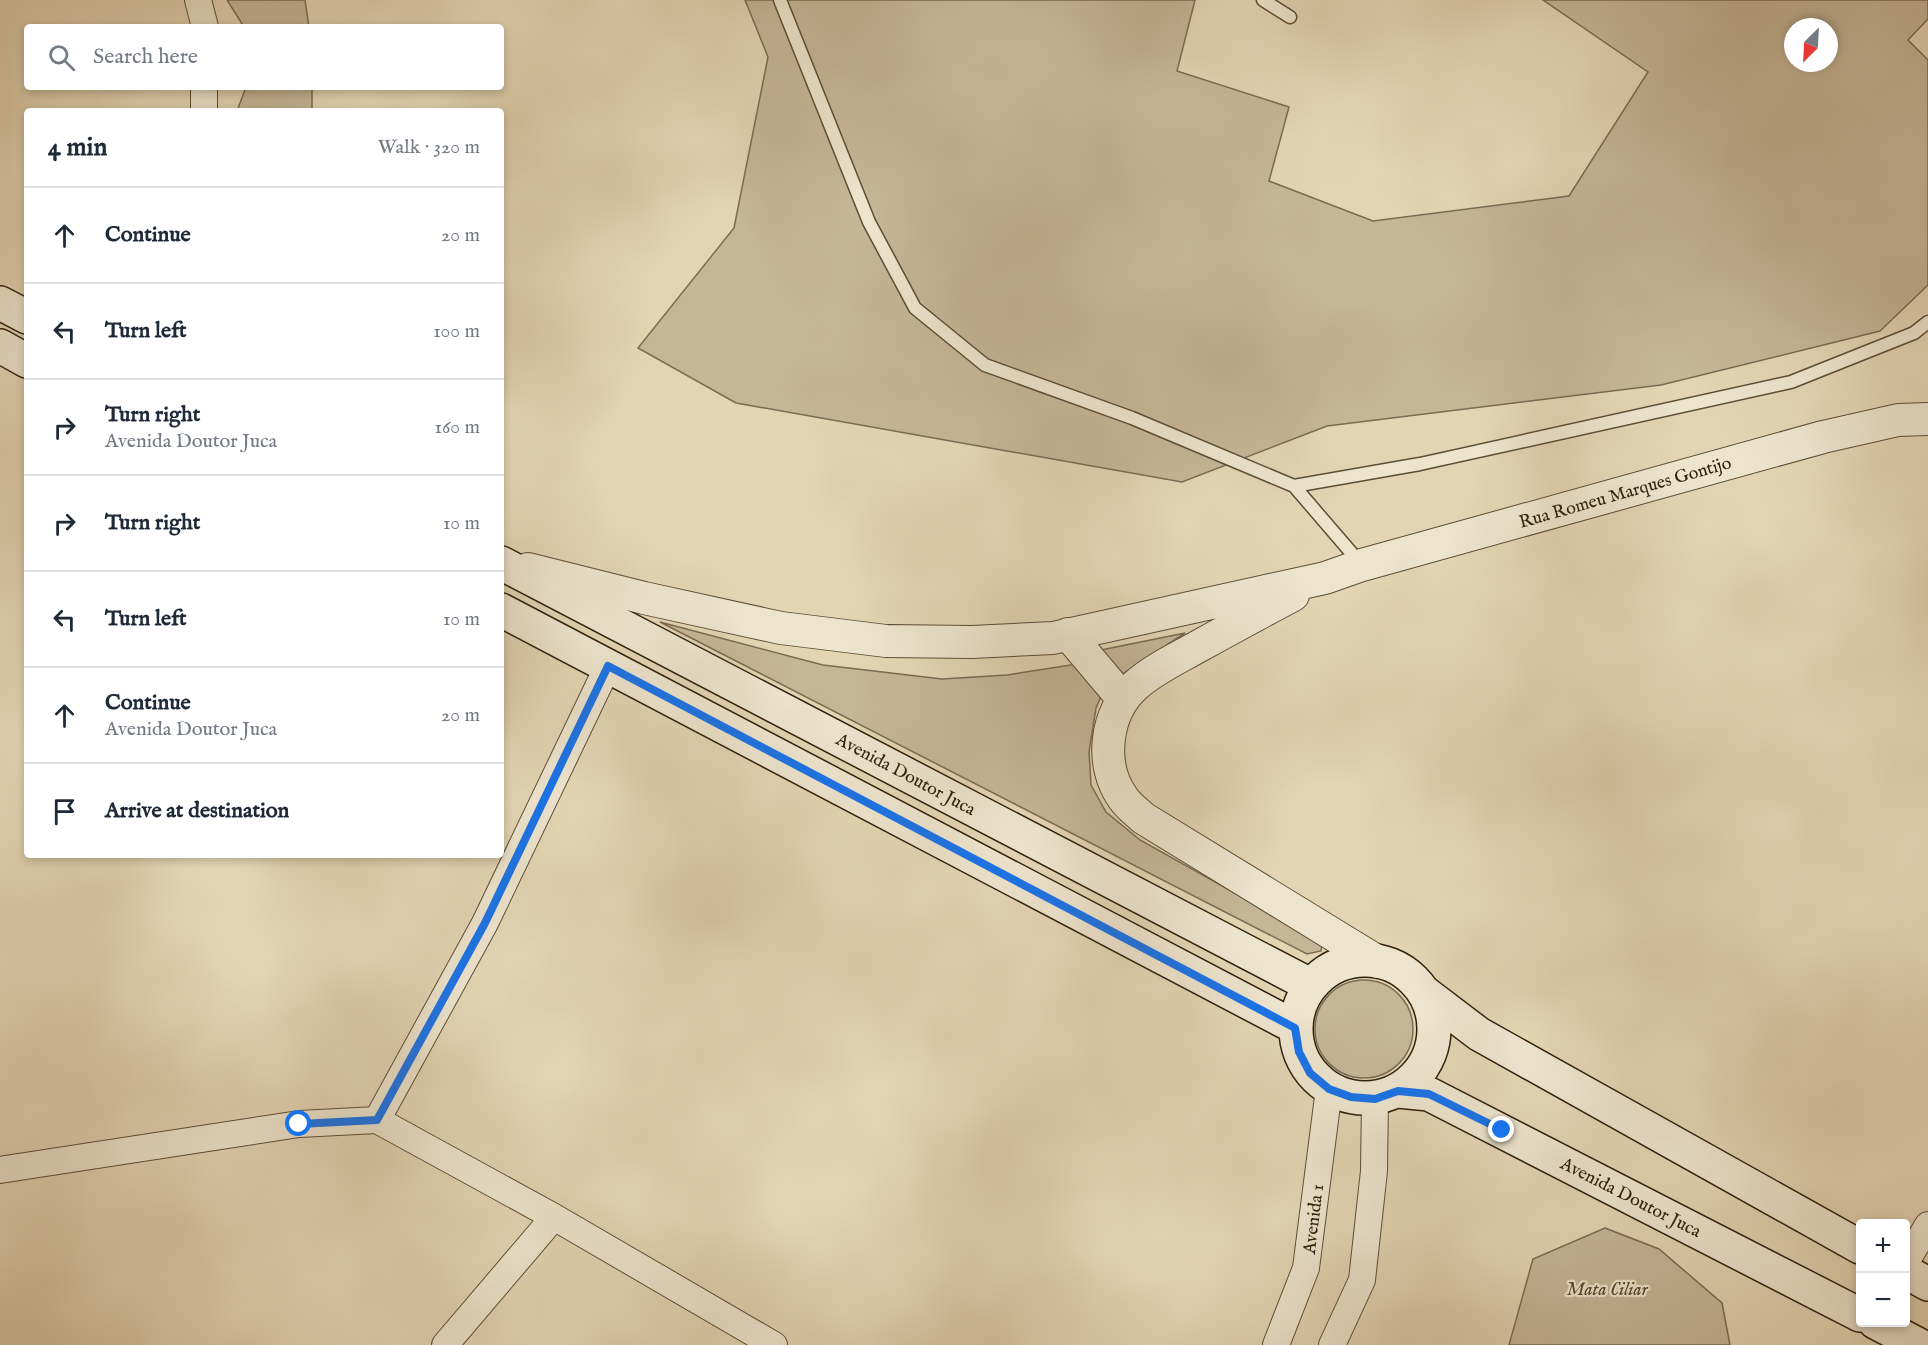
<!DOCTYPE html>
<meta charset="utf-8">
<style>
:root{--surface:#fff;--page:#f2f2f3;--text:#1f2937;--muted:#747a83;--line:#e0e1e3}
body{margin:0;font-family:"IM FELL English",serif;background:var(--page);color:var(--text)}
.controls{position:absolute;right:18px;bottom:18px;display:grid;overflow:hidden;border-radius:6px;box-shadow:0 3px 9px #0003}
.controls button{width:54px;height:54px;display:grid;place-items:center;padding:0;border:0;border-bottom:2px solid var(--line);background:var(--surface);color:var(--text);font:30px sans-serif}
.compass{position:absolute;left:1784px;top:18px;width:54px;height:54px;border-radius:50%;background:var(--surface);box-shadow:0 3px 9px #0003;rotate:204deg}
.stop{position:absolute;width:18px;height:18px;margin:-14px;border:4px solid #1a73e8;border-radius:50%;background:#fff}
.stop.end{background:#1a73e8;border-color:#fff;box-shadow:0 2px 6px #0008}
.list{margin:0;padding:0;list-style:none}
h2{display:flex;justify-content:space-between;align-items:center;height:78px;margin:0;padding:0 24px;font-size:26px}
h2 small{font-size:20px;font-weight:400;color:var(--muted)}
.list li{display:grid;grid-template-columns:39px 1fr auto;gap:18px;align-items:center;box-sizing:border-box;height:96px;padding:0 24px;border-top:2px solid var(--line)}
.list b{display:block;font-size:22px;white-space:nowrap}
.list p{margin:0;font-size:20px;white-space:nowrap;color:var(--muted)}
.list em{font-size:20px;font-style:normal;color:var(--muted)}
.icon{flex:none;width:33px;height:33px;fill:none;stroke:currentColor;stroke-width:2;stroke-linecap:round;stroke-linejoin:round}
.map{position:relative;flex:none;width:1928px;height:1345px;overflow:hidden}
.search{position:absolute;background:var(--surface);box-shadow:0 3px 9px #0003;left:24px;top:24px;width:480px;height:66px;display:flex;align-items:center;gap:15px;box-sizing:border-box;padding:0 21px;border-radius:6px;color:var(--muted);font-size:22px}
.panel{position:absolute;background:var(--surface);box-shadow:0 3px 9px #0003;left:24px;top:108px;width:480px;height:750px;border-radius:6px}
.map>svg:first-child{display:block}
</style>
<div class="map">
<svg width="1928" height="1345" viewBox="0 0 1928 1345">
<rect width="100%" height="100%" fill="#e3d5b3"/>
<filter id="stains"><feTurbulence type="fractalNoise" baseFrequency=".00333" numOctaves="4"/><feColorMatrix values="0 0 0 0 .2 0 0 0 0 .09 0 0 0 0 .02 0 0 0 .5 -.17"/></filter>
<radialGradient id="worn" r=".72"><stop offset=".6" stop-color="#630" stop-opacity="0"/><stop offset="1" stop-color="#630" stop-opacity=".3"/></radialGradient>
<path fill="#c5b697" stroke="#7a6b52" stroke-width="1.5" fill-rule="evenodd" d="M227,0H305L309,27H244Z
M745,0H1195L1177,71L1289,107L1269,181L1373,221L1569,196L1648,72L1543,0H1928V19L1908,40L1928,60V285L1880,331L1661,385L1327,426L1182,482L736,403L638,348L734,228L768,57ZM1793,27H1829V63H1793Z
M246,87H312V111H237Z
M660,622L823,665L942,679L1007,675L1077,664L1102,694L1096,708L1089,752L1091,785L1106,812L1140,840L1322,942L1321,951L1307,954Z
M1185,633L1123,674L1101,650Z
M1315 1029a49 49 0 1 1 98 0a49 49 0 1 1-98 0Z
M1605,1228L1659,1249L1722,1303L1730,1345H1509L1533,1259Z"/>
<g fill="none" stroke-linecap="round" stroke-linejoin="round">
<defs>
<path id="service" d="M780,0L869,222L915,308L985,365L1132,418L1294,486
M1263,0L1290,17
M1361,564L1294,486L1420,464L1791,382L1914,333L1928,322"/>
<path id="minor" d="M198,0L205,27
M204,111V87
M377,1120L485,923L608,666
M0,1170L299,1124L377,1120L554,1217L774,1345
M1906,1262L1928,1225
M445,1345L554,1217
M1276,1345L1306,1268L1329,1089
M1332,1345L1362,1280L1374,1171L1375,1099"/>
<path id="tertiary" d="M528,569L644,598L781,628L886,641L972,642L1053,638L1325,578L1362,565L1823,437L1898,420L1928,419
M1293,595C1261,612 1230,629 1199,646C1178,658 1154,669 1136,685C1105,712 1099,765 1123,798C1128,806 1137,812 1143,818L1378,962
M1068,634L1123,699"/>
<path id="secondary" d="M0,303L27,317
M0,346L27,361
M501,563L1310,985
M501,610L1295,1027
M1296 1029a69 69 0 1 1 138 0a69 69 0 1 1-138 0Z
M1425,993L1479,1034L1860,1247
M1398,1091L1429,1094L1860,1315
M1906,1272L1928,1284
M1875,1322L1919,1345"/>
</defs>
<use href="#service" stroke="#5d4d36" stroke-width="15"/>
<use href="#minor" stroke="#5d4d36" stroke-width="28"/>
<use href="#tertiary" stroke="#5d4d36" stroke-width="34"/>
<use href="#secondary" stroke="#30200d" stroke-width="36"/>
<use href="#service" stroke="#ede4ce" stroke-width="12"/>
<use href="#minor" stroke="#ede4ce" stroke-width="26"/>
<use href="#tertiary" stroke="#ede4ce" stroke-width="32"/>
<use href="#secondary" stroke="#ede4ce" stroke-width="33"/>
</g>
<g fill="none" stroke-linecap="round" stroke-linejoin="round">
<path stroke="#1a73e8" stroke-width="8" d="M299,1124L377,1120L485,923L608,666L1295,1028L1299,1052L1310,1073L1329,1089L1351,1097L1375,1099L1398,1091L1429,1094L1502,1130"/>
</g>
<g text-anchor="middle" stroke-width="4.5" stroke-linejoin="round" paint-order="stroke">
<g font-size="18" fill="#30200d" stroke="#ede4ce">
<text transform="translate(1625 492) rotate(-16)" y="6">Rua Romeu Marques Gontijo</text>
<text transform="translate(906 774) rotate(28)" y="6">Avenida Doutor Juca</text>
<text transform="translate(1631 1197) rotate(27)" y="6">Avenida Doutor Juca</text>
<text transform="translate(1313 1219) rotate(-83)" y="6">Avenida 1</text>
</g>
<g font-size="18" font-style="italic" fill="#554630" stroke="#ede4ce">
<text x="1607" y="1295">Mata Ciliar</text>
</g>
</g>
<rect width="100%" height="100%" filter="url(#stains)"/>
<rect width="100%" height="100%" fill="url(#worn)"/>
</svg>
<div class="controls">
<button>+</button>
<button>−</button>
</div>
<svg class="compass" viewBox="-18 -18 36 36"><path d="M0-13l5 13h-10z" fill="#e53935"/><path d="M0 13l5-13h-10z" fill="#747a83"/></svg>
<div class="stop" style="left:299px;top:1124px"></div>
<div class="stop end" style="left:1502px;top:1130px"></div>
<div class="search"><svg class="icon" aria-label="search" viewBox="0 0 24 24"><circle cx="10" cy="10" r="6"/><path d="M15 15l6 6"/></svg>Search here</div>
<section class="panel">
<h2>4 min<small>Walk · 320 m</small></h2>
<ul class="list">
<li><svg class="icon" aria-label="ahead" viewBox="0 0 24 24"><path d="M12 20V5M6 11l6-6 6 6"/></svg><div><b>Continue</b></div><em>20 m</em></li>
<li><svg class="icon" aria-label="left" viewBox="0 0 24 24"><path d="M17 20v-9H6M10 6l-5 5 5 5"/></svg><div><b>Turn left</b></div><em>100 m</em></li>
<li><svg class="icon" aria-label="right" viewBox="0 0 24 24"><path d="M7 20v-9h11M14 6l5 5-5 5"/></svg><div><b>Turn right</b><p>Avenida Doutor Juca</p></div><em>160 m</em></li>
<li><svg class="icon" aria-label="right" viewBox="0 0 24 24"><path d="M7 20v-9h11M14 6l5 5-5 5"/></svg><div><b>Turn right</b></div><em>10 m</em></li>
<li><svg class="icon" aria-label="left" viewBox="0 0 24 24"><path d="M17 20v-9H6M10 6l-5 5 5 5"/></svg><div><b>Turn left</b></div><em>10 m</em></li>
<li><svg class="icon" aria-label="ahead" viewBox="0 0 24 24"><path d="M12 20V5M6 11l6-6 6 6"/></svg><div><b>Continue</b><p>Avenida Doutor Juca</p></div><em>20 m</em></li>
<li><svg class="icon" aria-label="arrive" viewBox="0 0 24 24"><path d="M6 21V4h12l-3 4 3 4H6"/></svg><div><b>Arrive at destination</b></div></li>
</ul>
</section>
</div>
